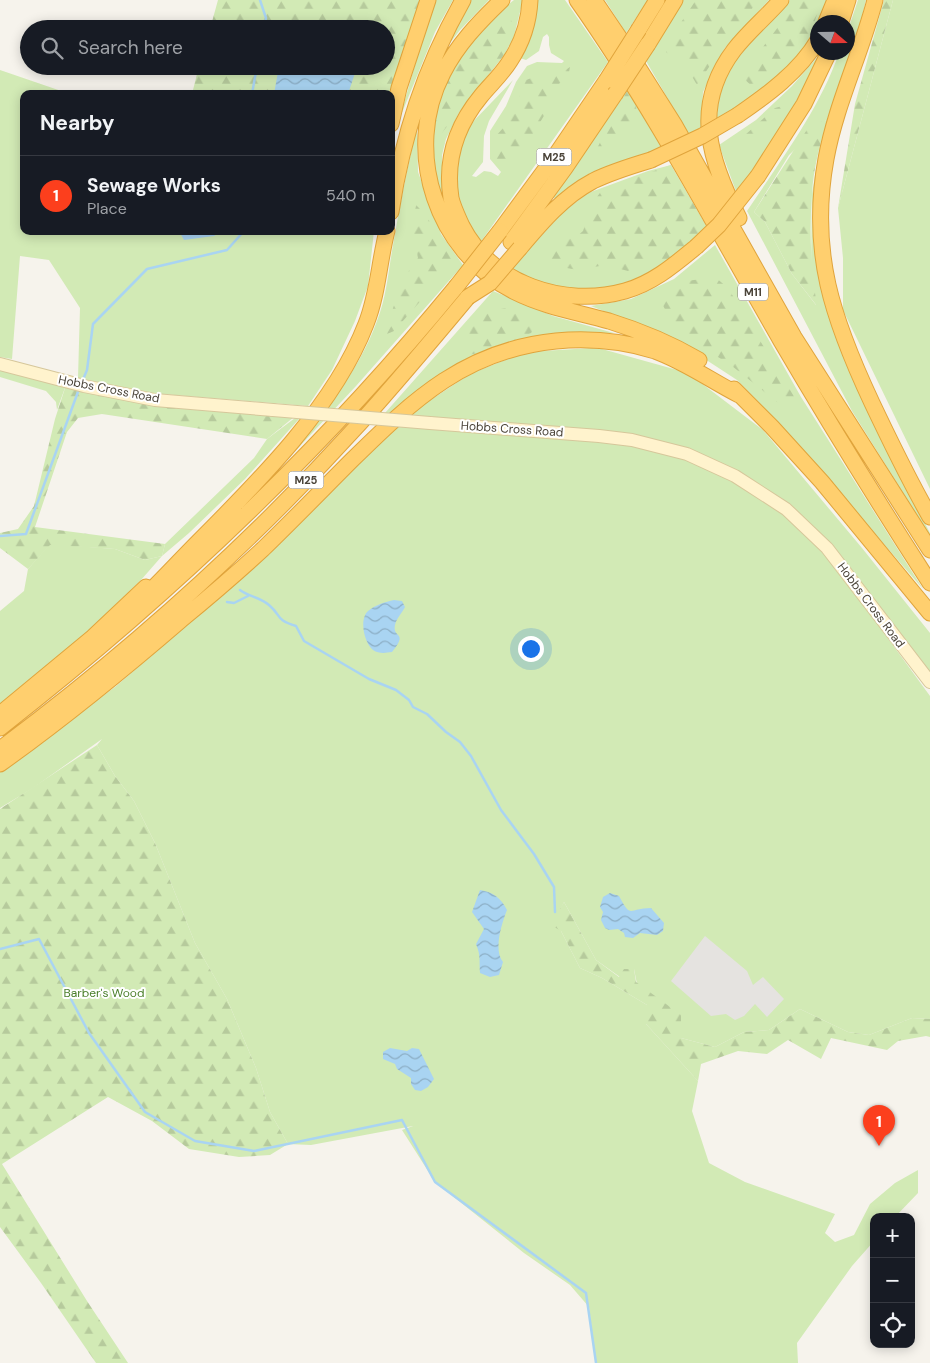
<!DOCTYPE html>
<meta charset="utf-8">
<style>
:root{--surface:#171b24;--page:#20242c;--text:#f1f3f6;--muted:#9ea1a6;--line:#363941;--accent:#fc3f1d}
body{margin:0;font-family:"DM Sans",sans-serif;background:var(--page);color:var(--text)}
.controls{position:absolute;right:15px;bottom:15px;display:grid;overflow:hidden;border-radius:10px;box-shadow:0 2px 12px #0003}
.controls button{width:45px;height:45px;display:grid;place-items:center;padding:0;border:0;border-bottom:1px solid var(--line);background:var(--surface);color:var(--text);font:25px sans-serif}
.compass{position:absolute;left:810px;top:15px;width:45px;height:45px;border-radius:50%;background:var(--surface);box-shadow:0 2px 12px #0003;rotate:110deg}
.you{position:absolute;left:530px;top:648px;width:18px;height:18px;margin:-12px;border:4px solid #fff;border-radius:50%;background:#1a73e8;box-shadow:0 0 0 8px #1a73e833}
.badge{display:grid;place-items:center;width:32px;height:32px;border-radius:50%;background:var(--accent);color:#fff;font-size:16px;font-weight:700}
.pin{position:absolute;translate:-50% -41px;filter:drop-shadow(0 1px 2px #0008)}
.pin::after{content:'';position:absolute;top:26px;width:18px;height:15px;background:inherit;clip-path:polygon(0 0,100% 0,50% 100%)}
.list{margin:0;padding:0;list-style:none}
h2{display:flex;justify-content:space-between;align-items:center;height:65px;margin:0;padding:0 20px;font-size:21px}
h2 small{font-size:16px;font-weight:400;color:var(--muted)}
.list li{display:grid;grid-template-columns:32px 1fr auto;gap:15px;align-items:center;box-sizing:border-box;height:80px;padding:0 20px;border-top:1px solid var(--line)}
.list b{display:block;font-size:19px;white-space:nowrap}
.list p{margin:0;font-size:16px;white-space:nowrap;color:var(--muted)}
.list em{font-size:16px;font-style:normal;color:var(--muted)}
.icon{flex:none;width:28px;height:28px;fill:none;stroke:currentColor;stroke-width:2;stroke-linecap:round;stroke-linejoin:round}
.map{position:relative;flex:none;width:930px;height:1363px;overflow:hidden}
.search{position:absolute;background:var(--surface);box-shadow:0 2px 12px #0003;left:20px;top:20px;width:375px;height:55px;display:flex;align-items:center;gap:12px;box-sizing:border-box;padding:0 18px;border-radius:28px;color:var(--muted);font-size:19px}
.panel{position:absolute;background:var(--surface);box-shadow:0 2px 12px #0003;left:20px;top:90px;width:375px;height:145px;border-radius:10px}
.map>svg:first-child{display:block}
</style>
<div class="map">
<svg width="930" height="1363" viewBox="0 0 930 1363">
<defs>
<pattern id="forest-firs" width="22" height="20" patternUnits="userSpaceOnUse" patternTransform="scale(1.25)"><rect width="22" height="20" fill="#d2eab5"/><path d="M5 1l3.5 6h-7zM16 11l3.5 6h-7z" fill="#b6ca9c"/></pattern>
<pattern id="water-waves" width="16" height="10" patternUnits="userSpaceOnUse" patternTransform="scale(1.25)"><rect width="16" height="10" fill="#a9d4f2"/><path d="M0 5q4-4 8 0t8 0" fill="none" stroke="#8caec5"/></pattern>
</defs>
<rect width="100%" height="100%" fill="#f6f3ec"/>
<path fill="#d2eab5" fill-rule="evenodd" d="M434,0H453L435,32L399,120Z
M471,0H489L460,30L443,52Z
M514,0H523L514,36L504,55L460,111L446,139L442,155V188L451,219L436,189L431,145L464,48L495,15Z
M537,0H565L608,62L480,243L475,238L457,201L454,172L465,130L513,80L489,121L484,136L483,162L472,176L476,177L484,171L491,172L498,176L501,172L490,159V131L506,106L516,82L527,66L537,62L562,63L564,61L551,53L549,45V37L547,34L543,37L539,51L526,60L520,58Z
M605,0H648L626,33Z
M683,0H769L725,48L703,92L701,132L690,137L646,61Z
M790,0H828L820,22H818L817,29L812,43L781,75L716,124C718,109 718,92 725,78C740,48 770,26 790,0Z
M858,0H866L857,38L826,132L814,194L817,258L831,324L883,441L930,533V536L852,411L747,211C781,160 819,110 839,53L848,52V30ZM826,120L819,150L812,194L811,268L816,305L792,274L765,222L754,212L789,155Z
M893,0H930V489L843,310V258L838,208Z
M821,53L794,112L737,194L719,145L756,120L792,86Z
M0,70L70,94H24V231H374L368,286L355,321L332,370L308,406L150,393L78,378L80,308L49,260L20,256L12,359L0,357Z
M627,91L663,148L556,199L553,197Z
M417,127L418,172L441,234L463,265L356,386L286,461C320,416 358,374 377,321C386,298 388,275 392,251C399,209 407,168 417,127Z
M671,165L678,255L634,282L591,292L552,286L525,277L511,269L563,212L588,193L648,171Z
M715,245L801,397L923,589L774,418L737,380L688,348L656,332L591,306L631,299L674,279Z
M493,291L553,316L614,333L551,335L489,351L451,367L425,386L392,413H385Z
M592,348L602,349L688,373L763,430L862,548L930,633V676L849,585L930,696V1019L912,1018L869,1035L848,1032L800,1009L769,1030L744,1032L715,1047L681,1038L680,1015L637,984L634,969L620,977L596,960L564,902L558,915L561,931L580,968L602,978L647,1005L646,1024L698,1081L692,1111L709,1163L745,1182L835,1214L825,1233L835,1242L854,1235L870,1204L895,1183L918,1170V1193L895,1217H874V1241L852,1266L797,1343L798,1363H596L589,1307L570,1285L524,1253L435,1182L402,1130L413,1126L311,1145L288,1144L270,1112L256,1068L227,999L195,943L155,843L134,801L115,776L97,745L102,739L33,788L0,808V770L115,687L218,598L327,495L387,436L426,403L470,374L525,352Z
M0,370L66,385L57,410L56,402L46,391L0,377Z
M295,418L299,419L245,479L189,533L162,556L141,580L60,658L0,705V611L24,591L28,569L50,544L115,549L145,560L162,556L165,544L254,458L267,439Z"/>
<path fill="url(#forest-firs)" d="M218,0H424L391,94H192L199,66H386V29H210Z
M696,0H759L727,40L697,85L686,66L666,52L676,30Z
M796,0H822L809,38L774,78L755,89L741,76L788,14Z
M884,0H893L838,208L855,104Z
M508,20L512,21L514,36L504,55L441,134L431,145L440,90L469,43L482,40Z
M570,67L568,77L551,90L556,96L525,147L515,159L504,164L495,161L492,150L495,137L505,126L514,110L526,80L537,76L559,74Z
M627,91L636,105L637,123L627,136L593,156Z
M786,105L772,122L753,138L745,135L775,108Z
M827,120C820,144 813,170 812,195C809,232 811,269 817,306L792,274L765,222L754,212L810,125Z
M671,165L707,227L678,255L663,265L655,259L628,271L605,265L578,270L550,265C546,253 547,246 553,235H566L575,238L583,231L593,202L603,189Z
M416,205C434,221 439,244 456,261L394,331L387,334L390,317L403,279L418,258L412,227Z
M715,277L728,288L798,403L799,416L782,406L732,366L676,330L659,298L673,283Z
M509,308L529,310L538,323L531,333L520,338L483,352L468,355C467,337 469,318 489,311C495,309 503,309 509,308Z
M66,385L294,417L267,439L102,414L78,418L67,432L35,527L165,544L162,556L145,560L115,549L50,545L28,569L0,548V533L18,529L34,506L55,419Z
M97,745L115,776L134,801L155,843L195,943L227,999L256,1068L270,1112L288,1144L270,1155L239,1157L189,1149L152,1121L108,1097L2,1164L87,1301L128,1363H96L41,1283L0,1227V809Z
M564,902L596,960L619,977L624,969H634L636,982L681,1015V1038L715,1047L744,1032L769,1030L800,1009L848,1032L869,1035L912,1018L930,1019V1037L926,1036L898,1041L887,1050L831,1038L821,1059L788,1040L767,1054L738,1051L701,1064L698,1081L646,1024L643,1014L647,1005L602,978L580,968L561,931L551,925Z"/>
<path fill="#e5e3e0" d="M705,936L747,971L753,985L763,977L784,999L767,1017L755,1004L744,1016L735,1020L726,1014L711,1016L671,981Z"/>
<path fill="url(#water-waves)" d="M279,66H349L356,70L348,94H274Z
M179,231H221L214,236L184,240Z
M394,600L402,601L405,607C402,613 396,619 395,625C392,639 409,631 392,652C385,653 379,654 373,650C364,643 359,619 368,611C375,605 385,602 394,600Z
M480,890C493,892 501,898 507,910C502,923 493,950 503,962L499,975L490,977L480,973C479,960 481,956 476,944L484,929L472,912Z
M610,893L619,896C632,920 628,908 651,908L664,923L663,931L657,935L640,933L633,938L625,937L624,933L618,929L609,930L605,928L601,920L603,912L600,907L603,897Z
M390,1048L407,1051L412,1048L419,1049L434,1079L428,1087L421,1091L415,1090L411,1084V1078L397,1069L395,1064L383,1059V1052Z"/>
<g fill="none" stroke-linecap="round" stroke-linejoin="round">
<path stroke="#a9d4f2" stroke-width="2.5" d="M260,0L266,18L264,29
M252,94L257,66
M82,382L87,370L93,324L147,269L227,250L244,231
M0,536L26,534L79,389
M240,590C248,596 261,598 269,605C282,616 275,620 296,626L304,641L369,679L396,690L409,700L413,707L427,714L446,732L460,742L471,756L501,810L534,854L554,887L555,912
M227,602L234,603L248,596
M0,949L39,939L89,1033L145,1112L195,1141L254,1151L402,1120L435,1182L586,1293L596,1363"/>
<defs>
<path id="secondary" d="M0,364L84,386L155,400L273,410
M430,423L599,436L632,440L687,454L735,476L786,509L827,548L930,682"/>
<path id="highway" d="M502,0C479,22 457,45 443,73C402,152 437,253 515,292C545,307 577,312 609,321C641,331 670,343 699,360
M530,0C529,21 522,43 510,61C502,74 491,84 481,96C457,125 445,159 451,198C453,207 458,217 462,226C492,284 564,308 625,291C653,283 674,265 696,247
M577,0C653,108 715,226 781,341C829,423 879,504 930,583
M594,0L621,40L674,124L794,337L930,550
M875,0C861,54 836,104 826,159C809,252 833,320 872,403C890,441 909,480 930,517
M826,22L835,0
M841,22L848,0
M639,29L657,0
M648,44L675,0
M738,115C767,95 799,72 818,40
M391,124L399,88L428,0
M758,176L804,104L829,52
M391,212C402,138 426,65 463,0
M739,218C710,161 691,107 734,50C748,32 766,17 781,0
M500,231L553,159L606,81
M511,242L565,168L615,94
M520,248C542,222 563,197 593,181C611,172 631,166 651,160
M734,389L772,427L822,482L930,613
M142,599C161,581 179,561 198,542C259,481 335,405 366,324C378,294 379,262 387,231
M0,714L93,637L146,587
M0,728C169,596 320,453 456,287
M0,749C130,652 251,543 360,423C397,382 433,339 468,297
M0,764C63,719 123,670 181,620C209,597 237,573 263,549C294,519 323,489 353,459C414,399 466,350 556,341C589,338 623,341 655,351C685,362 710,380 739,395"/>
</defs>
<use href="#secondary" stroke="#d6c79b" stroke-width="14"/>
<use href="#highway" stroke="#e0a43c" stroke-width="17"/>
<use href="#secondary" stroke="#fff3cd" stroke-width="12"/>
<use href="#highway" stroke="#ffcf6e" stroke-width="15"/>
<defs>
<path id="secondary-bridge" d="M273,410L430,423"/>
<path id="highway-bridge" d="M606,81L639,29
M615,94L648,44
M651,160L702,136L738,115
M696,247L719,225L758,176
M456,287L500,231
M468,297L490,283L520,248"/>
</defs>
<use href="#secondary-bridge" stroke="#d6c79b" stroke-width="14" stroke-linecap="butt"/>
<use href="#highway-bridge" stroke="#e0a43c" stroke-width="17" stroke-linecap="butt"/>
<use href="#secondary-bridge" stroke="#fff3cd" stroke-width="12"/>
<use href="#highway-bridge" stroke="#ffcf6e" stroke-width="15"/>
</g>
<g text-anchor="middle" stroke-width="4" stroke-linejoin="round" paint-order="stroke">
<g fill="#fff" stroke="#817c74" stroke-width="1">
<rect x="536.5" y="148.5" width="35" height="17" rx="4"/>
<rect x="738" y="283.5" width="30" height="17" rx="4"/>
<rect x="288.5" y="471.5" width="35" height="17" rx="4"/>
</g>
<g font-size="11" font-weight="bold" fill="#4b4439">
<text x="554" y="161">M25</text>
<text x="753" y="296">M11</text>
<text x="306" y="484">M25</text>
</g>
<g font-size="12" fill="#4b4439" stroke="#fff">
<text transform="translate(109 389) rotate(11)" y="4">Hobbs Cross Road</text>
<text transform="translate(512 429) rotate(4)" y="4">Hobbs Cross Road</text>
<text transform="translate(871 605) rotate(53)" y="4">Hobbs Cross Road</text>
</g>
<g font-size="12" fill="#4a7f2a" stroke="#fff">
<text x="104" y="997">Barber's Wood</text>
</g>
</g>
</svg>
<div class="controls">
<button>+</button>
<button>−</button>
<button><svg class="icon" aria-label="locate" viewBox="0 0 24 24"><circle cx="12" cy="12" r="6"/><path d="M12 2v4M12 18v4M2 12h4M18 12h4"/></svg></button>
</div>
<svg class="compass" viewBox="-18 -18 36 36"><path d="M0-13l5 13h-10z" fill="#e53935"/><path d="M0 13l5-13h-10z" fill="#9ea1a6"/></svg>
<div class="you"></div>
<div class="pin badge" style="left:879px;top:1146px">1</div>
<div class="search"><svg class="icon" aria-label="search" viewBox="0 0 24 24"><circle cx="10" cy="10" r="6"/><path d="M15 15l6 6"/></svg>Search here</div>
<section class="panel">
<h2>Nearby<small></small></h2>
<ul class="list">
<li><span class="badge">1</span><div><b>Sewage Works</b><p>Place</p></div><em>540 m</em></li>
</ul>
</section>
</div>
